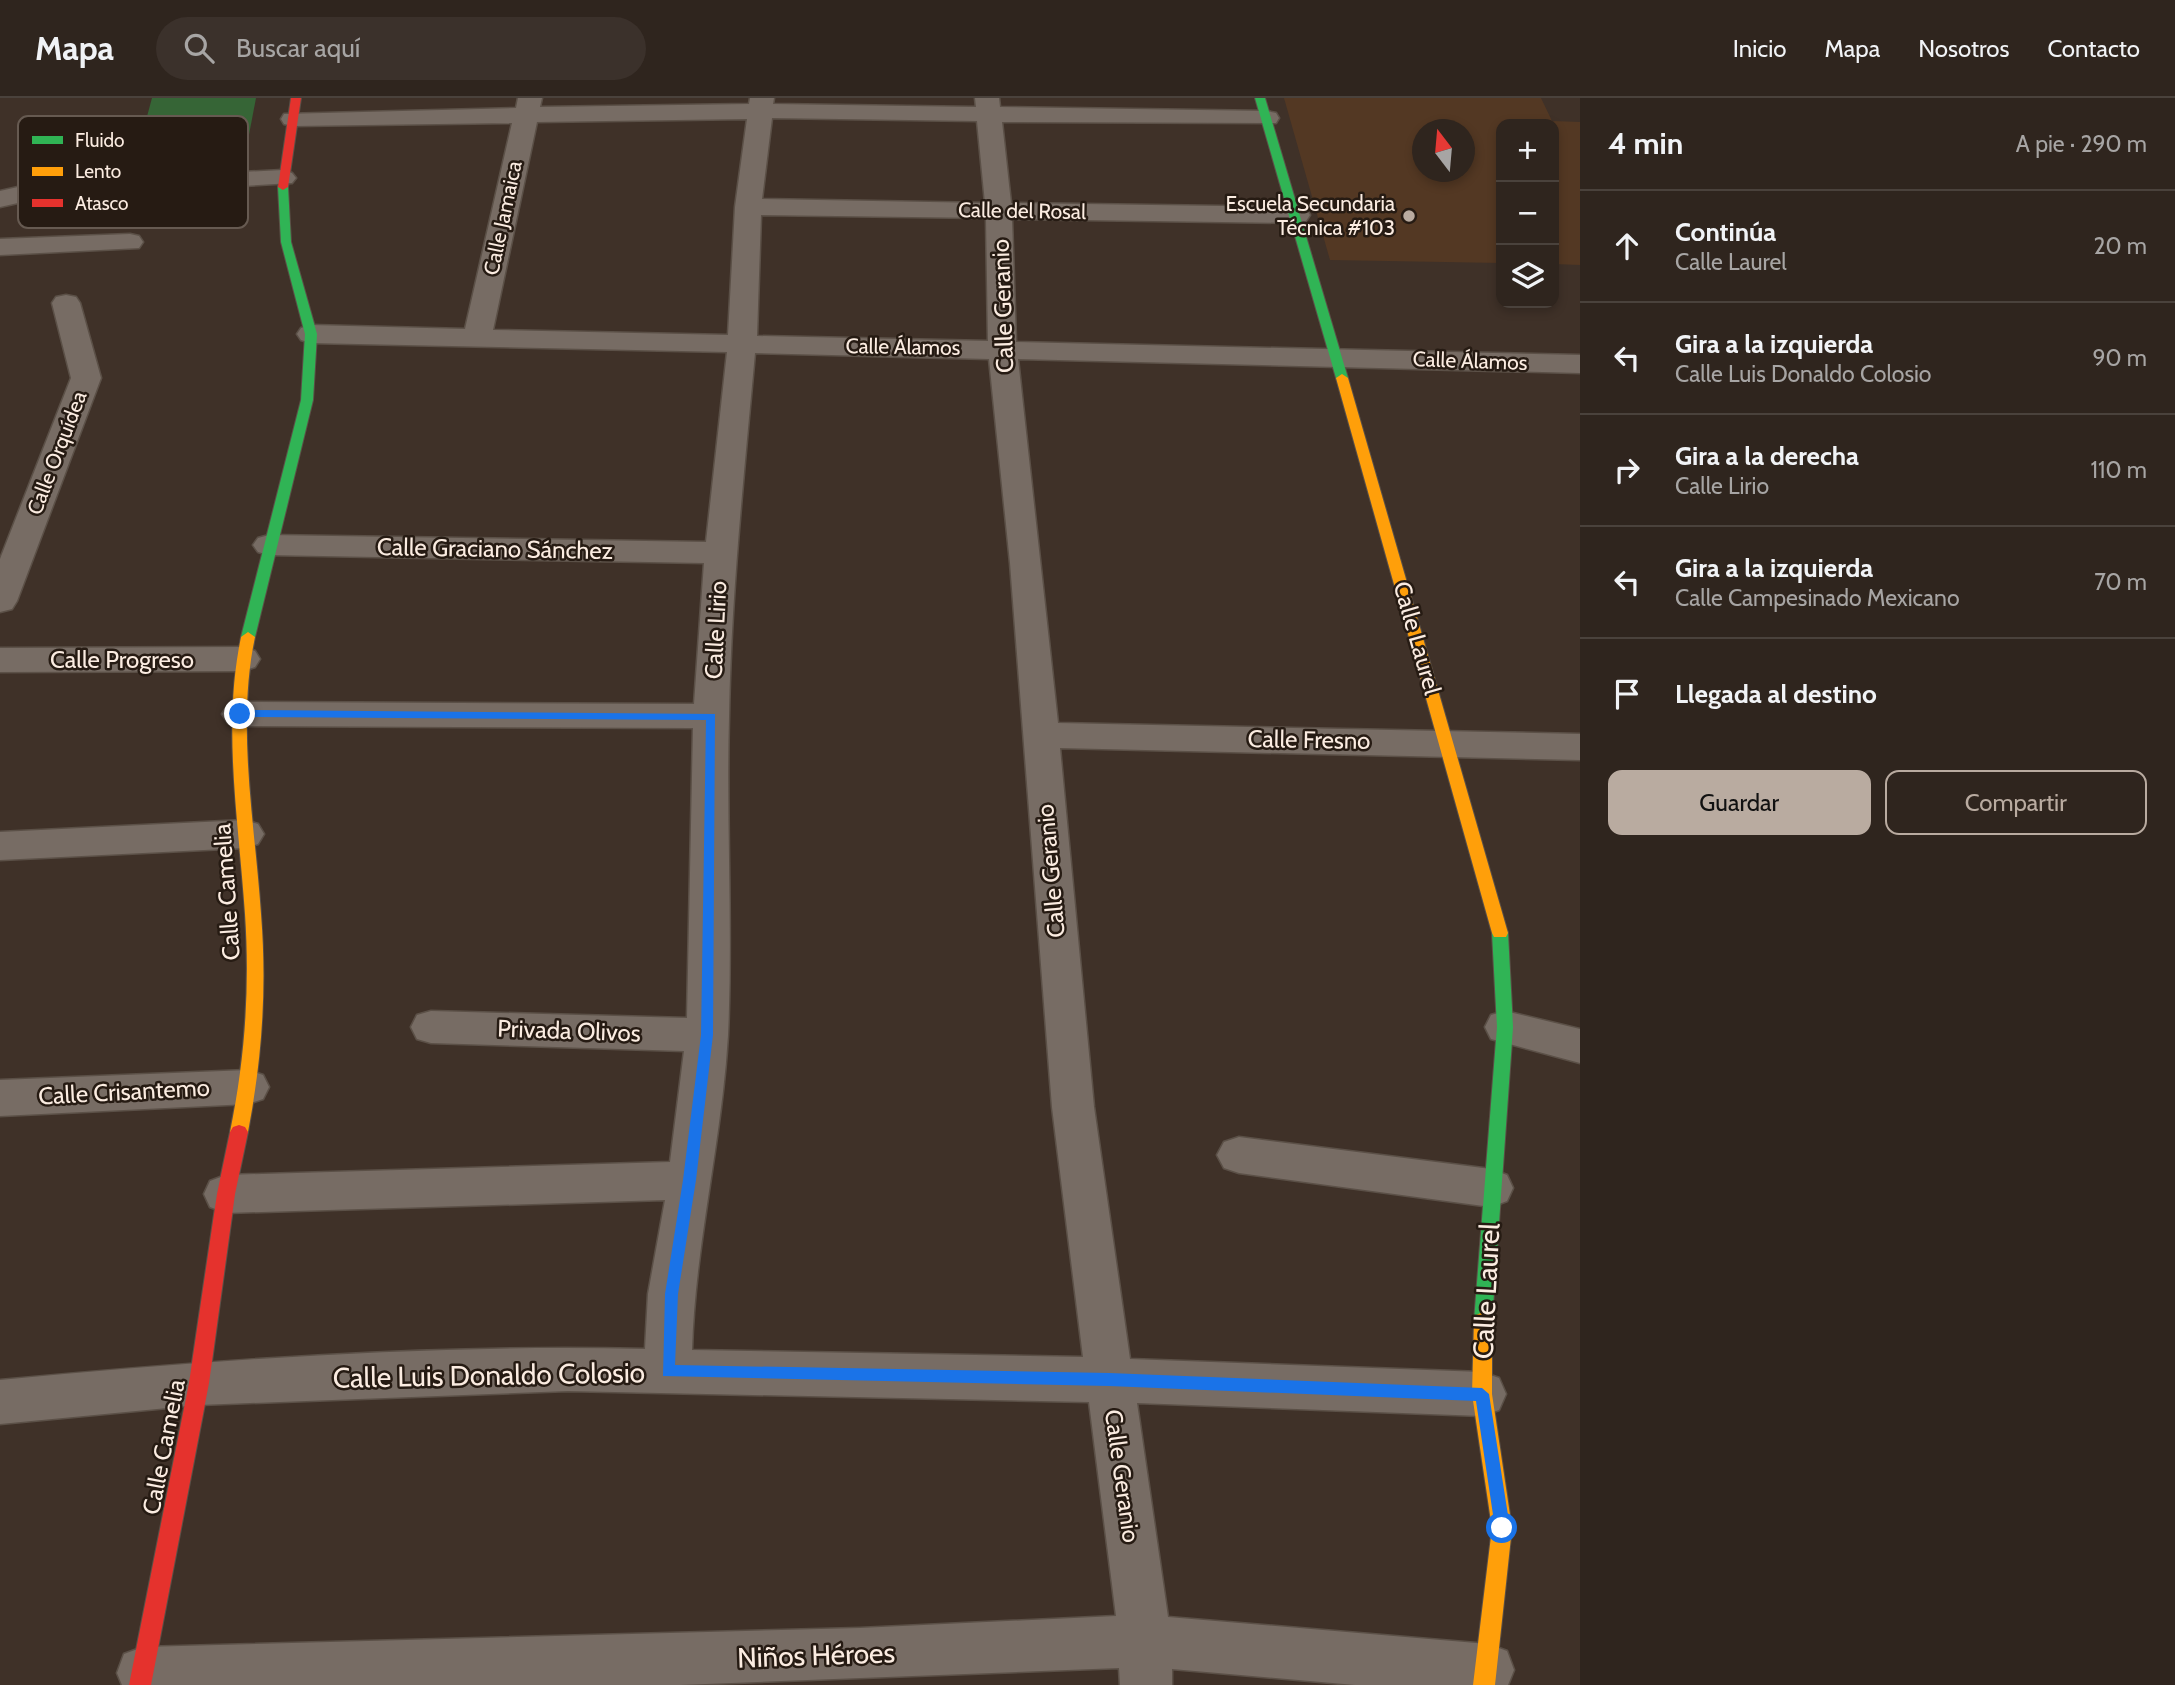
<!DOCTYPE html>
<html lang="es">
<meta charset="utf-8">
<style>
:root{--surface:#2f251e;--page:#3b312b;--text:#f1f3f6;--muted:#a7a5a4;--line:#4a423c;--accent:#b9aba0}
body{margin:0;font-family:Cabin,sans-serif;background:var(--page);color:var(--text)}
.controls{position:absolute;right:21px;top:21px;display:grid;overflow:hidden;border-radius:14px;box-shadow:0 4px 10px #0003}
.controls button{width:63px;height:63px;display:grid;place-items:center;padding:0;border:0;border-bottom:2px solid var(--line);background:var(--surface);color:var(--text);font:35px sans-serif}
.compass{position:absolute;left:1412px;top:21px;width:63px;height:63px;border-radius:50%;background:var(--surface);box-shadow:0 4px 10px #0003;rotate:344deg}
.stop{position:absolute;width:21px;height:21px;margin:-16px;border:5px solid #1a73e8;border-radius:50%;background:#fff}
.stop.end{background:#1a73e8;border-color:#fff;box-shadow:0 2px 7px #0008}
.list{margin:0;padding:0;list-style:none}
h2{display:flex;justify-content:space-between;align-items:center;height:91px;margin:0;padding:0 28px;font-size:30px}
h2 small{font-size:23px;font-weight:400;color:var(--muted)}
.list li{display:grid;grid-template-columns:46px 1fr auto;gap:21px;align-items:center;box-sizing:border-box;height:112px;padding:0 28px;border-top:2px solid var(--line)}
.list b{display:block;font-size:26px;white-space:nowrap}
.list p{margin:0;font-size:23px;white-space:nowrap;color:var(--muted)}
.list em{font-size:23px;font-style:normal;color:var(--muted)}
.actions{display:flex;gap:14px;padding:21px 28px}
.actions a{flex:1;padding:16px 0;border:2px solid var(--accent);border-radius:14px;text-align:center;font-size:24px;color:var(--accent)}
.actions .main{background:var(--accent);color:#111}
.icon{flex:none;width:38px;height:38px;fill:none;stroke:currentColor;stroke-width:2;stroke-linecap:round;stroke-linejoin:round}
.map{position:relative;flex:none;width:1580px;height:1587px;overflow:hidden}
header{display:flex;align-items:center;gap:42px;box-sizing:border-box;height:98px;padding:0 35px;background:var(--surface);border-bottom:2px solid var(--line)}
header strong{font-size:33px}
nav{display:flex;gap:38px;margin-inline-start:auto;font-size:24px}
.search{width:490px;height:63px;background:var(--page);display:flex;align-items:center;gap:18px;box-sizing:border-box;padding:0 24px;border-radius:38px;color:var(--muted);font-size:26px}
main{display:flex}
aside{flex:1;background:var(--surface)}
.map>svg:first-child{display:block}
</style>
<header>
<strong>Mapa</strong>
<div class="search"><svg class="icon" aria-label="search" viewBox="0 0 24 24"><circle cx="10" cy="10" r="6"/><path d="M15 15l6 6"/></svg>Buscar aquí</div>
<nav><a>Inicio</a><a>Mapa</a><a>Nosotros</a><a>Contacto</a></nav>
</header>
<main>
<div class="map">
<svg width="1580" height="1587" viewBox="0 0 1580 1587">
<rect width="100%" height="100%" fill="#3f3128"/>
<path fill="#533823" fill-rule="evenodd" d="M1284,0H1541L1552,23L1580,24V167L1554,166V26H1501V165L1330,162ZM1422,32H1464V74H1422Z"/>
<path fill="#366536" d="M152,0H256L243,68L132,74Z"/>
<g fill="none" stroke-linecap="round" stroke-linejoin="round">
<defs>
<path id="street" d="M518,0H542L540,9L749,6L750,0H774L773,6L976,9L975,0H999L1000,9L1267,13L1276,15L1279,20L1276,25L1002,24L1011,105L1297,109L1306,111L1310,117L1306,123L1297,125L1012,121L1016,244L1580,257V275L1018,261L1058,625L1580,636V662L1060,650L1094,1009L1130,1261L1482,1274L1499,1280L1506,1296L1499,1312L1482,1318L1137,1305L1168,1519L1488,1546L1507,1553L1514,1572L1508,1587H1355L1172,1571V1587H1120L1119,1570L680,1587H122L117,1575L124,1556L143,1549L860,1530L1116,1518L1089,1304L568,1293L199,1307L0,1326V1282C214,1262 430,1246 645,1251L648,1196L665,1102L226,1115L210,1109L204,1096L210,1083L226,1077L670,1064L684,953L431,945L417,941L411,929L417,917L431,913L687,920L693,630L240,628L228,625L222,616L228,607L240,604L694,606L704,465L269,457L258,454L253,447L258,440L269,437L706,444L727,254L311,245L301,242L297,236L301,230L311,227L465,231L512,25L293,28L284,26L281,21L284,16L516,10ZM772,20L977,23L985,105L762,101ZM747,21L735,109L728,237L493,232L537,24ZM761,117L986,120L988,243L757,238ZM755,255L989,261L1010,465L1052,1009L1083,1259L692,1252C695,1146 722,1042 728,937C733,831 726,725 729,619C731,497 744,376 755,255Z
M283,72L292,75L296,80L292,85L40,100L0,109V93L40,84Z
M130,136L139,138L143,144L139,150L0,157V141Z
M66,197L76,199L80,205L101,280L17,503L12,511L0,514V461L71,280L52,205L56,199Z
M243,549L255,553L260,561L255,569L243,573L0,574V550Z
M245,722L258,726L264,736L258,746L245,750L0,762V734Z
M1505,913L1580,931V965L1491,941L1485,929L1491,917Z
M248,972L263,977L269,989L263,1001L248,1006L0,1018V982Z
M1239,1039L1491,1071L1507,1077L1513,1090L1507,1103L1491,1109L1239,1075L1224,1070L1217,1057L1224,1044Z"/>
<path id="fast" d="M1255,0H1265L1348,280L1346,283H1338L1336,280Z
M283,86L288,89L291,144L317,236L313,302L255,539L248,544L241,539L301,302L305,236L281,144L278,89Z
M1500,829L1506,831L1508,835L1513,929L1492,1223L1490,1229L1483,1232L1476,1229L1474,1223L1497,929L1492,835L1494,831Z"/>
<path id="slow" d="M1342,276L1348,280L1508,835L1506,839H1494L1492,835L1336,280Z
M248,534L255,539C236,629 255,725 261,816C267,890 262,961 248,1034L245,1039L239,1041L233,1039L230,1034C245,961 250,890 245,816C239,725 222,629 241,539Z
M1483,1214L1490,1217L1492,1223V1296L1512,1430L1495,1587H1473L1492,1430L1472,1296L1474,1223L1476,1217Z"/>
<path id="jam" d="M291,0H301L288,89L283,92L278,89Z
M239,1027L245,1029L248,1034L235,1096L209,1285L151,1587H129L189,1285L217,1096L230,1034L233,1029Z"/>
</defs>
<use href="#street" stroke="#5b5047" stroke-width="3"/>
<use href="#fast" stroke="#5b5047" stroke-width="2"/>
<use href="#slow" stroke="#5b5047" stroke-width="2"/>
<use href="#jam" stroke="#5b5047" stroke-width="2"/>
<use href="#street" fill="#776c64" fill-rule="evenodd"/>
<use href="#fast" fill="#30b455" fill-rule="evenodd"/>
<use href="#slow" fill="#ff9f0a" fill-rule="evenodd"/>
<use href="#jam" fill="#e5322d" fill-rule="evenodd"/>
</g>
<path fill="#1a73e8" d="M240,612L715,616L713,937L696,1082L678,1196L675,1267L1109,1275L1482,1290L1489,1296L1510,1430L1508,1435L1502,1437L1495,1430L1476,1303L1109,1288L663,1278L665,1196L683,1082L701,937L706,622L240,619L235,616Z"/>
<circle fill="#b9aba0" stroke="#261b13" stroke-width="2.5" cx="1409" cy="118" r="7"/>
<g text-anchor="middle" stroke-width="5" stroke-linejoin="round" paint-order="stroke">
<g font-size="21" fill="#fbece1" stroke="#261b13" text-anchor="end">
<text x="1395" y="113">Escuela Secundaria<tspan x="1395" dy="24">Técnica #103</tspan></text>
</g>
<g font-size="21" fill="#fbece1" stroke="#261b13">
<text transform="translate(1022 113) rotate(1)" y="7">Calle del Rosal</text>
<text transform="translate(503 120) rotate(-78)" y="7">Calle Jamaica</text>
<text transform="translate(903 249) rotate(1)" y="7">Calle Álamos</text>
<text transform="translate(1470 263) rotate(2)" y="7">Calle Álamos</text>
<text transform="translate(57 355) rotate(-69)" y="7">Calle Orquídea</text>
</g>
<g font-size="24" fill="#fbece1" stroke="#261b13">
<text transform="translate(1003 208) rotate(-92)" y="8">Calle Geranio</text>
<text transform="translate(495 451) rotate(1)" y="8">Calle Graciano Sánchez</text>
<text transform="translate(716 532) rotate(-87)" y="8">Calle Lirio</text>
<text transform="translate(1417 540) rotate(74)" y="8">Calle Laurel</text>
<text x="122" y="570">Calle Progreso</text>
<text transform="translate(1309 642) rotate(1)" y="8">Calle Fresno</text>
<text transform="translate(1051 773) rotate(-95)" y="8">Calle Geranio</text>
<text transform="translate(227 794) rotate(-94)" y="8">Calle Camelia</text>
<text transform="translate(569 933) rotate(2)" y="8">Privada Olivos</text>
<text transform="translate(124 994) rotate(-3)" y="8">Calle Crisantemo</text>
<text transform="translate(164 1349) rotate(-79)" y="8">Calle Camelia</text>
<text transform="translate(1122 1378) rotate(82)" y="8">Calle Geranio</text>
</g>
<g font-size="28" fill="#fbece1" stroke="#261b13">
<text transform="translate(1486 1193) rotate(-87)" y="10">Calle Laurel</text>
<text transform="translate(489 1277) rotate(-1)" y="10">Calle Luis Donaldo Colosio</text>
<text transform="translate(816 1557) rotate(-2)" y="10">Niños Héroes</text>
</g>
</g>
<rect x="18" y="18" width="230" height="112" rx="10" fill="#261b13" stroke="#665a51" stroke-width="2"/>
<rect x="32" y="38" width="31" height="8" fill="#30b455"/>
<rect x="32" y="69" width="31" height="9" fill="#ff9f0a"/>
<rect x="32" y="101" width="31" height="8" fill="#e5322d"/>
<g font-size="19" fill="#fbece1">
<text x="75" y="49">Fluido</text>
<text x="75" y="80">Lento</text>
<text x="75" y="112">Atasco</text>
</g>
</svg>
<div class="controls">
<button>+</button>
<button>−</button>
<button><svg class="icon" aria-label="layers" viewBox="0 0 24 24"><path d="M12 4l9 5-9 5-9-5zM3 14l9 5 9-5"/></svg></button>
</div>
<svg class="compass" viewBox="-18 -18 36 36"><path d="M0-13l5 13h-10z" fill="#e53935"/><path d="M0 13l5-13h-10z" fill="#a7a5a4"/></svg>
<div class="stop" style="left:1502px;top:1430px"></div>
<div class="stop end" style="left:240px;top:616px"></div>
</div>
<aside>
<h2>4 min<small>A pie · 290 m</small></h2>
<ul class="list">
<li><svg class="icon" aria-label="ahead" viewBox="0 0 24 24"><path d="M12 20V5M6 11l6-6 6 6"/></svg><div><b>Continúa</b><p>Calle Laurel</p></div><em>20 m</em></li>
<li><svg class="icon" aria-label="left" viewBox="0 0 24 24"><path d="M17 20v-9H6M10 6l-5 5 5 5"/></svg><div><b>Gira a la izquierda</b><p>Calle Luis Donaldo Colosio</p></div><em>90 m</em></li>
<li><svg class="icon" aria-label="right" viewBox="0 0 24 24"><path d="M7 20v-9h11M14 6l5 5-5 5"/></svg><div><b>Gira a la derecha</b><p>Calle Lirio</p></div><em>110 m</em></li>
<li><svg class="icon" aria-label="left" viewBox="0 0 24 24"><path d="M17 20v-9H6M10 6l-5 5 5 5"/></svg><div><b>Gira a la izquierda</b><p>Calle Campesinado Mexicano</p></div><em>70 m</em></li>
<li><svg class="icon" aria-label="arrive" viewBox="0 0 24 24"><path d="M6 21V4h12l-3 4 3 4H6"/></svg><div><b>Llegada al destino</b></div></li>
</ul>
<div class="actions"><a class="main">Guardar</a><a>Compartir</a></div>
</aside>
</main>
